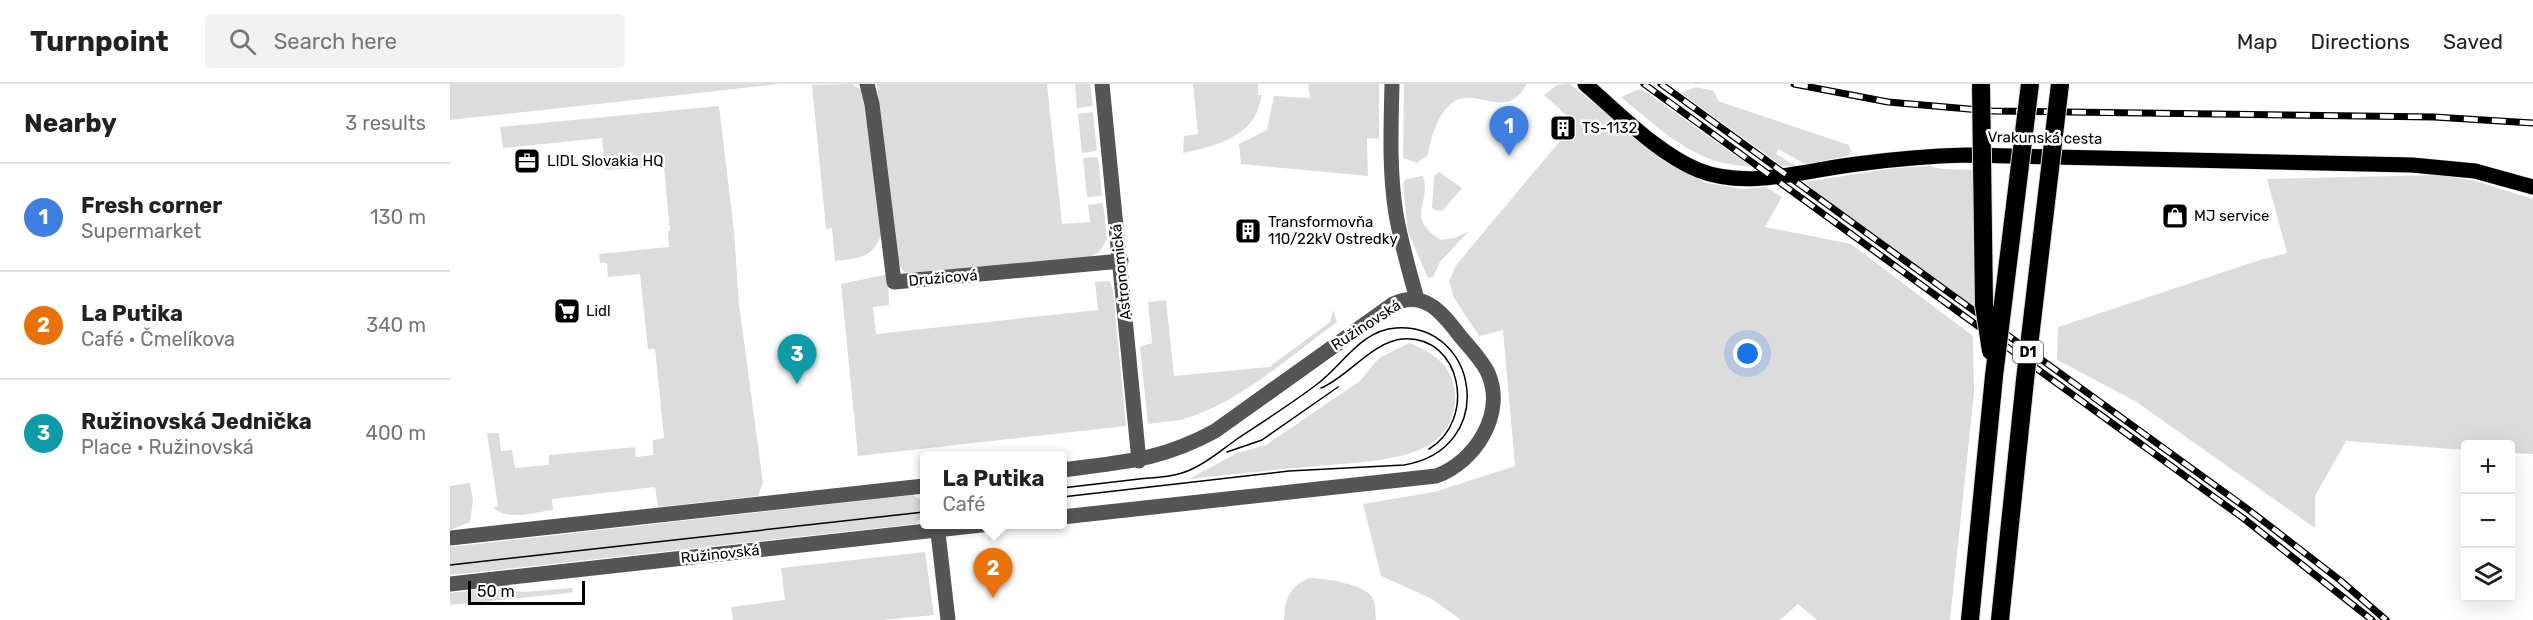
<!DOCTYPE html>
<meta charset="utf-8">
<style>
:root{--surface:#fff;--page:#f2f2f2;--text:#222;--muted:#767676;--line:#e0e0e0;--accent:#111827}
body{margin:0;font-family:Rubik,sans-serif;background:var(--page);color:var(--text)}
.controls{position:absolute;right:18px;bottom:18px;display:grid;overflow:hidden;border-radius:6px;box-shadow:0 6px 24px #0002}
.controls button{width:54px;height:54px;display:grid;place-items:center;padding:0;border:0;border-bottom:2px solid var(--line);background:var(--surface);color:var(--text);font:30px sans-serif}
.scale{position:absolute;left:18px;bottom:15px;width:117px;box-sizing:border-box;padding-left:6px;border:3px solid #000;border-top:0;font-size:16px;line-height:21px;white-space:nowrap;color:#000;-webkit-text-stroke:4px #fff;paint-order:stroke}
.you{position:absolute;left:1298px;top:270px;width:21px;height:21px;margin:-15px;border:4px solid #fff;border-radius:50%;background:#1a73e8;box-shadow:0 0 0 9px #1a73e833}
.badge{display:grid;place-items:center;width:39px;height:39px;border-radius:50%;background:var(--accent);color:#fff;font-size:20px;font-weight:700}
.pin{position:absolute;translate:-50% -50px;filter:drop-shadow(0 2px 3px #0008)}
.pin::after{content:'';position:absolute;top:32px;width:21px;height:18px;background:inherit;clip-path:polygon(0 0,100% 0,50% 100%)}
.popup{position:absolute;left:470px;top:367px;width:147px;height:78px;box-sizing:border-box;display:grid;place-content:center;border-radius:6px;background:var(--surface);filter:drop-shadow(0 2px 4px #0005);font-size:20px;white-space:nowrap;color:var(--muted)}
.popup b{font-size:22px;color:var(--text)}
.popup::after{content:'';position:absolute;left:50%;top:100%;margin-left:-12px;border:12px solid transparent;border-top-color:var(--surface)}
.list{margin:0;padding:0;list-style:none}
h2{display:flex;justify-content:space-between;align-items:center;height:78px;margin:0;padding:0 24px;font-size:26px}
h2 small{font-size:20px;font-weight:400;color:var(--muted)}
.list li{display:grid;grid-template-columns:39px 1fr auto;gap:18px;align-items:center;box-sizing:border-box;height:108px;padding:0 24px;border-top:2px solid var(--line)}
.list b{display:block;font-size:22px;white-space:nowrap}
.list p{margin:0;font-size:20px;white-space:nowrap;color:var(--muted)}
.list em{font-size:20px;font-style:normal;color:var(--muted)}
.icon{flex:none;width:33px;height:33px;fill:none;stroke:currentColor;stroke-width:2;stroke-linecap:round;stroke-linejoin:round}
.map{position:relative;flex:none;width:2083px;height:536px;overflow:hidden}
header{display:flex;align-items:center;gap:36px;box-sizing:border-box;height:84px;padding:0 30px;background:var(--surface);border-bottom:2px solid var(--line)}
header strong{font-size:28px}
nav{display:flex;gap:33px;margin-inline-start:auto;font-size:21px}
.search{width:420px;height:54px;background:var(--page);display:flex;align-items:center;gap:15px;box-sizing:border-box;padding:0 21px;border-radius:6px;color:var(--muted);font-size:22px}
main{display:flex}
aside{flex:1;background:var(--surface)}
.map>svg:first-child{display:block}
</style>
<header>
<strong>Turnpoint</strong>
<div class="search"><svg class="icon" aria-label="search" viewBox="0 0 24 24"><circle cx="10" cy="10" r="6"/><path d="M15 15l6 6"/></svg>Search here</div>
<nav><a>Map</a><a>Directions</a><a>Saved</a></nav>
</header>
<main>
<aside>
<h2>Nearby<small>3 results</small></h2>
<ul class="list">
<li><span class="badge" style="background:#3f7fe0">1</span><div><b>Fresh corner</b><p>Supermarket</p></div><em>130 m</em></li>
<li><span class="badge" style="background:#e8710a">2</span><div><b>La Putika</b><p>Café · Čmelíkova</p></div><em>340 m</em></li>
<li><span class="badge" style="background:#0f9aa8">3</span><div><b>Ružinovská Jednička</b><p>Place · Ružinovská</p></div><em>400 m</em></li>
</ul>
</aside>
<div class="map">
<svg width="2083" height="536" viewBox="0 0 2083 536">
<rect width="100%" height="100%" fill="#fff"/>
<path fill="#dcdcdc" d="M0,0H329L0,36Z
M402,0L411,6L418,20L433,146C424,174 412,174 385,177L382,144L376,145L362,1Z
M427,0H597L612,140L640,138L638,121L653,119L657,155L649,168L632,177L471,193L453,187L444,169Z
M625,0H640L643,22L627,24Z
M743,0H808V11H812C810,18 808,27 804,34C790,56 758,64 733,69L734,52L748,50Z
M858,0H929V55L917,54L918,92L791,80L789,60L817,46L824,12L860,14Z
M954,0H1077C1072,8 1067,16 1057,18C1043,21 1028,12 1014,14C991,17 981,52 978,71L967,79L953,74Z
M1120,0L1215,76L1256,99L1293,105L1316,103L1332,113L1315,143L1401,160L1523,252L1524,309L1500,536H1367L1348,520L1330,536H1011L982,515L931,492L913,420L984,408L1065,382L1053,246L1029,252L1004,214L999,197L1007,180L1125,39L1094,11L1107,1Z
M1246,3L1264,7L1268,17L1399,61L1401,68L1398,72L1355,80L1328,65L1326,70L1346,82H1332L1231,9Z
M1189,5L1196,8L1300,82C1248,83 1209,45 1171,13Z
M269,22L284,147L289,220L313,399L308,412L208,423L205,403L102,415L103,426C85,428 56,438 43,423L48,422L37,349H49L51,367L62,366L65,384L99,381V371L185,363L186,373L203,371V356L214,354L205,265H198L190,190L158,193L157,179H150L149,170L219,163L218,147H220L214,83L155,86L152,54L53,64L50,43Z
M643,28L647,67L632,69L628,30Z
M648,73L652,112L637,113L633,74Z
M1479,82L1492,85L1524,86L1526,224L1369,111L1355,98L1445,84Z
M989,88L1012,104L993,126L988,127L982,124L984,92Z
M1990,91L2026,97L2083,115V370L2061,369L2060,360H2016L2015,366L1896,357L1865,412V444L1685,317L1607,276L1608,243L1810,176L1837,169L1817,95Z
M973,92C982,120 954,133 991,156L1005,154L1019,147L990,178L983,193L978,194L958,148L953,99L956,95Z
M438,190L439,221L423,223L426,250L648,226L645,198L660,197L663,207L676,342L408,372L391,200Z
M716,216L724,292L819,283L880,238L883,226L887,238C842,271 785,322 730,336C720,338 708,338 698,340L690,263L702,259L698,218Z
M959,259C982,268 1003,281 1005,309C1007,329 996,353 977,362C949,378 898,379 866,382C823,386 781,390 739,395L787,369L816,361L910,297L929,274Z
M20,399L23,417L20,438L0,446V402Z
M463,411L474,418V431L465,440L0,491V463Z
M475,468L484,531L432,536H283L281,523L335,516L331,484Z
M859,494C873,494 914,500 922,513C926,518 925,529 926,536H834C835,515 839,503 859,494Z
M122,504L123,508L119,509L0,521V509L35,505L74,508Z"/>
<g fill="none" stroke-linecap="round" stroke-linejoin="round">
<defs>
<path id="major" d="M1135,0C1169,29 1207,69 1248,86C1298,106 1356,86 1407,80C1444,75 1480,72 1517,71L1962,81L2025,87L2083,103"/>
<path id="highway" d="M1520,536L1544,292"/>
</defs>
<use href="#major" stroke="#dbdbdb" stroke-width="16"/>
<use href="#highway" stroke="#dbdbdb" stroke-width="20"/>
<path stroke="#555" stroke-width="15" d="M417,0L422,20L444,198L671,177
M652,0L689,377
M942,0C941,43 939,87 946,130C951,159 959,187 967,215
M612,386C672,378 710,377 765,347L943,220C975,205 993,230 1010,252C1019,263 1032,276 1038,289C1056,330 1025,378 986,392L612,433
M487,440L498,536
M0,454L474,402
M0,500L540,440"/>
<use href="#major" stroke="#000" stroke-width="15"/>
<use href="#highway" stroke="#000" stroke-width="18"/>
<path stroke="#000" stroke-width="1.5" d="M871,304C898,293 923,257 953,255C1012,251 1027,336 979,365
M777,368L812,356L888,303
M612,404C638,401 663,398 689,395C707,393 726,393 742,385C758,378 773,365 787,355C814,337 841,320 866,301C892,282 911,246 946,244C1029,239 1049,365 954,381L839,387L612,413
M0,481L474,428"/>
<defs>
<path id="rail" d="M1194,0L1793,434L1922,536
M1211,0L1799,426L1891,497L1936,536
M1344,0L1438,18L1542,27L1984,33L2083,39"/>
</defs>
<use href="#rail" stroke="#000" stroke-width="7"/>
<use href="#rail" stroke="#fff" stroke-width="4.5" stroke-dasharray="14" stroke-linecap="butt"/>
<defs>
<path id="highway-bridge" d="M1531,2L1534,221L1541,267
M1544,292L1580,0
M1550,536L1575,296L1610,0"/>
</defs>
<use href="#highway-bridge" stroke="#dbdbdb" stroke-width="20" stroke-linecap="butt"/>
<use href="#highway-bridge" stroke="#000" stroke-width="18"/>
</g>
<defs>
<symbol id="building-square" viewBox="-11 -11 22 22"><rect x="-9" y="-9" width="18" height="18" rx="4" fill="#000" stroke="#fff"/><path d="M-4-6H4V6H1V3H-1V6H-4ZM-2.5-4.3h1.7v1.8h-1.7ZM.8-4.3h1.7v1.8H.8ZM-2.5-1h1.7V.8h-1.7ZM.8-1h1.7V.8H.8Z" fill="#fff"/></symbol>
<symbol id="office-square" viewBox="-11 -11 22 22"><rect x="-9" y="-9" width="18" height="18" rx="4" fill="#000" stroke="#fff"/><path d="M-6-3h4V-5.5h4V-3h4V5H-6ZM-1-4.5V-3h2v-1.5ZM-6 0V1H6V0Z" fill="#fff"/></symbol>
<symbol id="shop-square" viewBox="-11 -11 22 22"><rect x="-9" y="-9" width="18" height="18" rx="4" fill="#000" stroke="#fff"/><path d="M-5-2.5h2.3a2.7 3.5 0 0 1 5.4 0H5L5.5 6h-11ZM-1.5-2.5h3a1.5 2.3 0 0 0-3 0Z" fill="#fff"/></symbol>
<symbol id="supermarket-square" viewBox="-11 -11 22 22"><rect x="-9" y="-9" width="18" height="18" rx="4" fill="#000" stroke="#fff"/><path d="M-6-5.5h2.5l.6 2H6L4.5 2H-2.5L-4.4-4H-6ZM-1.5 3.2a1.3 1.3 0 1 0 .1 0ZM3 3.2a1.3 1.3 0 1 0 .1 0Z" fill="#fff"/></symbol>
</defs>
<g fill-rule="evenodd">
<use href="#building-square" x="1098" y="29" width="30" height="30"/>
<use href="#office-square" x="62" y="62" width="30" height="30"/>
<use href="#shop-square" x="1710" y="117" width="30" height="30"/>
<use href="#building-square" x="783" y="132" width="30" height="30"/>
<use href="#supermarket-square" x="102" y="212" width="30" height="30"/>
</g>
<g text-anchor="middle" stroke-width="5" stroke-linejoin="round" paint-order="stroke">
<rect fill="#fff" stroke="#4c4c4c" stroke-width="1.5" x="1563" y="257" width="30" height="22" rx="4.5"/>
<g font-size="14" font-weight="bold" fill="#000">
<text x="1578" y="273">D1</text>
</g>
<g font-size="15" fill="#000" stroke="#fff" text-anchor="start">
<text x="1132" y="49">TS-1132</text>
<text x="97" y="82">LIDL Slovakia HQ</text>
<text x="1744" y="137">MJ service</text>
<text x="818" y="143">Transformovňa<tspan x="818" dy="17">110/22kV Ostredky</tspan></text>
<text x="136" y="232">Lidl</text>
</g>
<g font-size="15" fill="#000" stroke="#fff">
<text transform="translate(1595 54) rotate(1)" y="5">Vrakunská cesta</text>
<text transform="translate(671 188) rotate(-96)" y="5">Astronomická</text>
<text transform="translate(493 194) rotate(-5)" y="5">Družicová</text>
<text transform="translate(916 241) rotate(-33)" y="5">Ružinovská</text>
<text transform="translate(270 470) rotate(-6)" y="5">Ružinovská</text>
</g>
</g>
</svg>
<div class="controls">
<button>+</button>
<button>−</button>
<button><svg class="icon" aria-label="layers" viewBox="0 0 24 24"><path d="M12 4l9 5-9 5-9-5zM3 14l9 5 9-5"/></svg></button>
</div>
<div class="scale">50 m</div>
<div class="you"></div>
<div class="pin badge" style="left:1059px;top:72px;background:#3f7fe0">1</div>
<div class="pin badge" style="left:543px;top:514px;background:#e8710a">2</div>
<div class="popup"><b>La Putika</b>Café</div>
<div class="pin badge" style="left:347px;top:300px;background:#0f9aa8">3</div>
</div>
</main>
